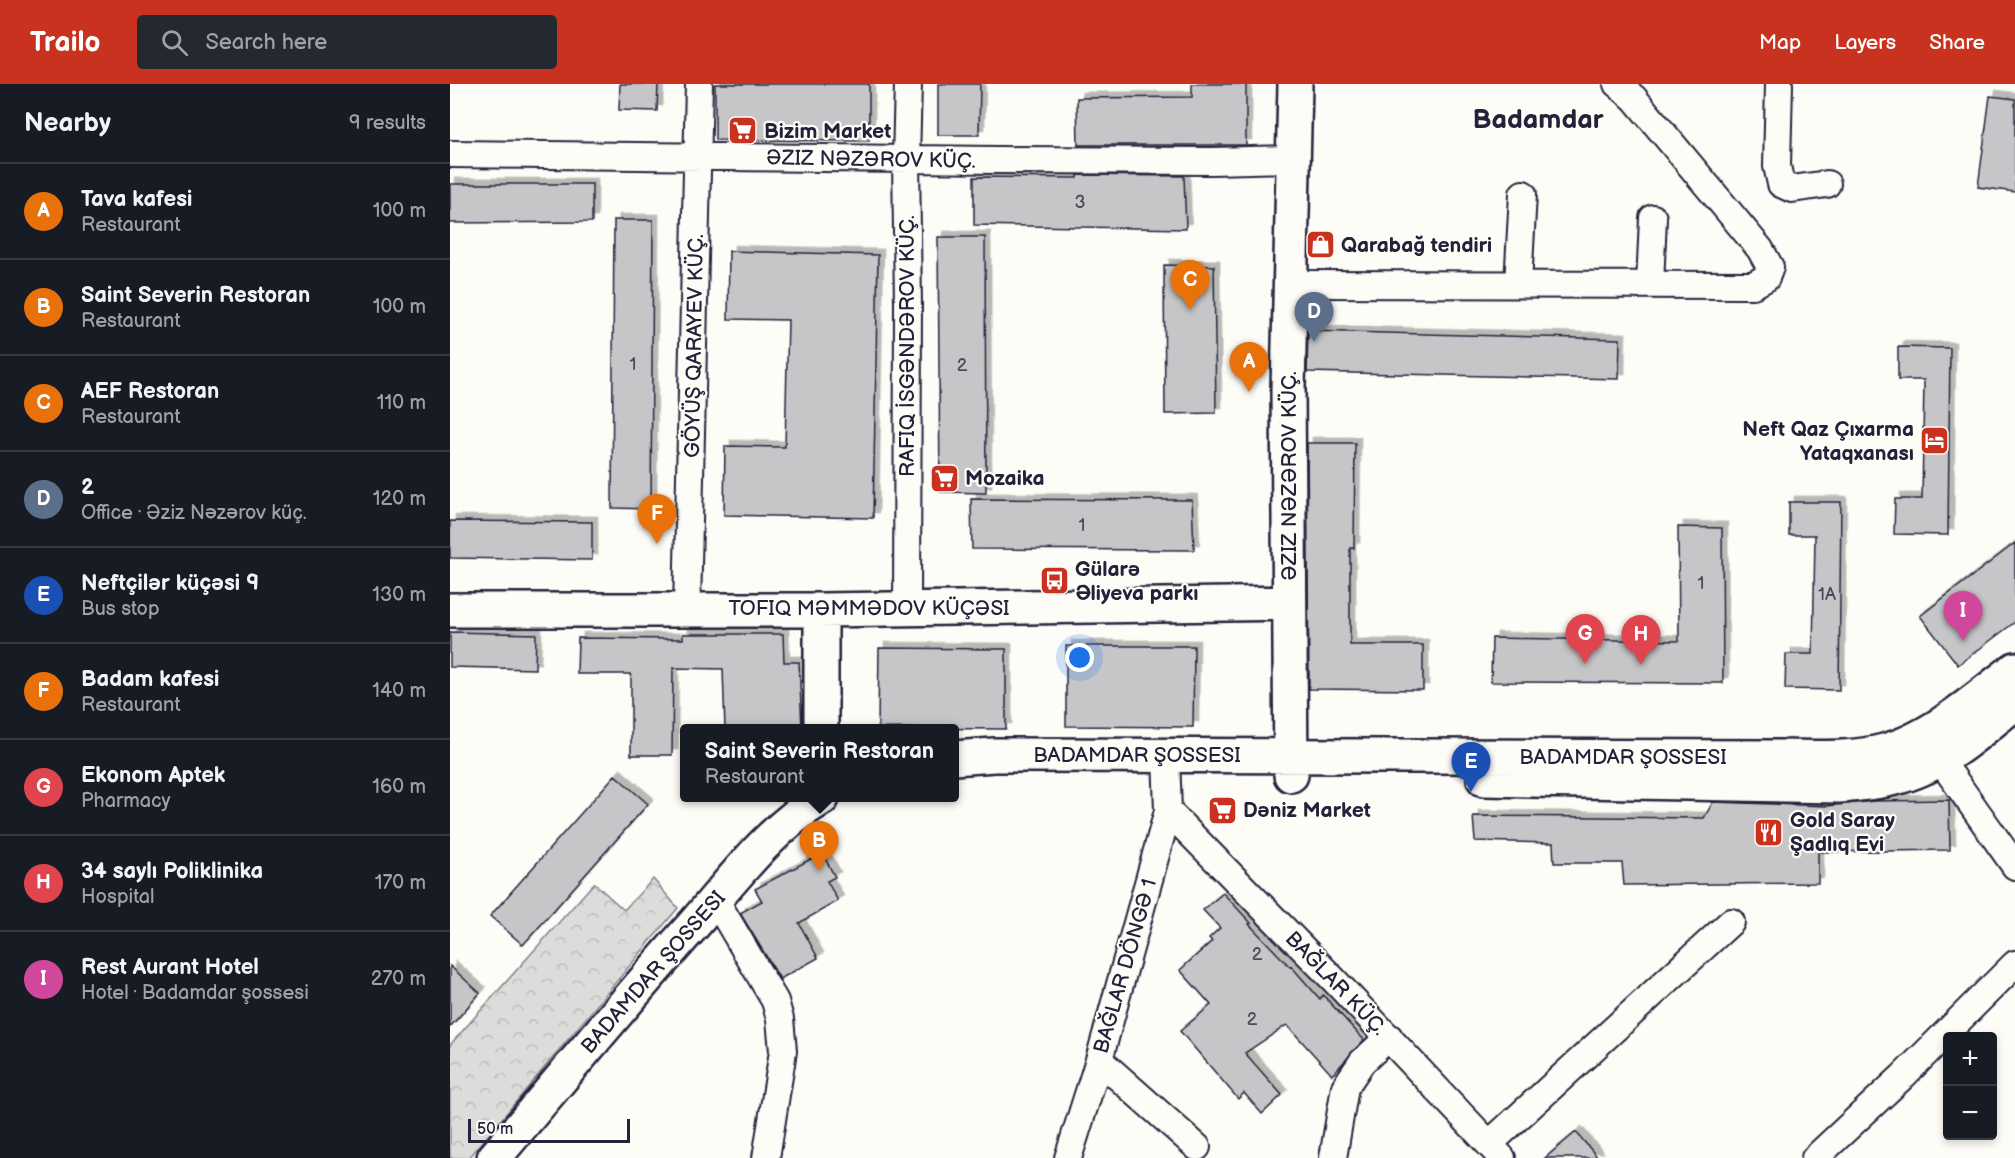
<!DOCTYPE html>
<meta charset="utf-8">
<style>
:root{--surface:#171b24;--page:#242831;--text:#f1f3f6;--muted:#9ea1a6;--line:#363941;--accent:#c8321e}
body{margin:0;font-family:"Balsamiq Sans",sans-serif;background:var(--page);color:var(--text)}
.controls{position:absolute;right:18px;bottom:18px;display:grid;overflow:hidden;border-radius:6px;box-shadow:0 3px 9px #0003}
.controls button{width:54px;height:54px;display:grid;place-items:center;padding:0;border:0;border-bottom:2px solid var(--line);background:var(--surface);color:var(--text);font:30px sans-serif}
.scale{position:absolute;left:18px;bottom:15px;width:162px;box-sizing:border-box;padding-left:6px;border:3px solid #22223b;border-top:0;font-size:16px;line-height:21px;white-space:nowrap;color:#22223b;-webkit-text-stroke:4px #fdfcf7;paint-order:stroke}
.you{position:absolute;left:630px;top:574px;width:21px;height:21px;margin:-15px;border:4px solid #fff;border-radius:50%;background:#1a73e8;box-shadow:0 0 0 9px #1a73e833}
.badge{display:grid;place-items:center;width:39px;height:39px;border-radius:50%;background:var(--accent);color:#fff;font-size:20px;font-weight:700}
.pin{position:absolute;translate:-50% -50px;filter:drop-shadow(0 2px 3px #0008)}
.pin::after{content:'';position:absolute;top:32px;width:21px;height:18px;background:inherit;clip-path:polygon(0 0,100% 0,50% 100%)}
.popup{position:absolute;left:230px;top:640px;width:279px;height:78px;box-sizing:border-box;display:grid;place-content:center;border-radius:6px;background:var(--surface);filter:drop-shadow(0 2px 4px #0005);font-size:20px;white-space:nowrap;color:var(--muted)}
.popup b{font-size:22px;color:var(--text)}
.popup::after{content:'';position:absolute;left:50%;top:100%;margin-left:-12px;border:12px solid transparent;border-top-color:var(--surface)}
.list{margin:0;padding:0;list-style:none}
h2{display:flex;justify-content:space-between;align-items:center;height:78px;margin:0;padding:0 24px;font-size:26px}
h2 small{font-size:20px;font-weight:400;color:var(--muted)}
.list li{display:grid;grid-template-columns:39px 1fr auto;gap:18px;align-items:center;box-sizing:border-box;height:96px;padding:0 24px;border-top:2px solid var(--line)}
.list b{display:block;font-size:22px;white-space:nowrap}
.list p{margin:0;font-size:20px;white-space:nowrap;color:var(--muted)}
.list em{font-size:20px;font-style:normal;color:var(--muted)}
.icon{flex:none;width:33px;height:33px;fill:none;stroke:currentColor;stroke-width:2;stroke-linecap:round;stroke-linejoin:round}
.map{position:relative;flex:none;width:1565px;height:1074px;overflow:hidden}
header{display:flex;align-items:center;gap:36px;box-sizing:border-box;height:84px;padding:0 30px;background:var(--accent);color:#fff}
header strong{font-size:28px}
nav{display:flex;gap:33px;margin-inline-start:auto;font-size:21px}
.search{width:420px;height:54px;background:var(--page);display:flex;align-items:center;gap:15px;box-sizing:border-box;padding:0 21px;border-radius:6px;color:var(--muted);font-size:22px}
main{display:flex}
aside{flex:1;background:var(--surface)}
.map>svg:first-child{display:block}
</style>
<header>
<strong>Trailo</strong>
<div class="search"><svg class="icon" aria-label="search" viewBox="0 0 24 24"><circle cx="10" cy="10" r="6"/><path d="M15 15l6 6"/></svg>Search here</div>
<nav><a>Map</a><a>Layers</a><a>Share</a></nav>
</header>
<main>
<aside>
<h2>Nearby<small>9 results</small></h2>
<ul class="list">
<li><span class="badge" style="background:#e8710a">A</span><div><b>Tava kafesi</b><p>Restaurant</p></div><em>100 m</em></li>
<li><span class="badge" style="background:#e8710a">B</span><div><b>Saint Severin Restoran</b><p>Restaurant</p></div><em>100 m</em></li>
<li><span class="badge" style="background:#e8710a">C</span><div><b>AEF Restoran</b><p>Restaurant</p></div><em>110 m</em></li>
<li><span class="badge" style="background:#5c6f8a">D</span><div><b>2</b><p>Office · Əziz Nəzərov küç.</p></div><em>120 m</em></li>
<li><span class="badge" style="background:#1a4fb4">E</span><div><b>Neftçilər küçəsi 9</b><p>Bus stop</p></div><em>130 m</em></li>
<li><span class="badge" style="background:#e8710a">F</span><div><b>Badam kafesi</b><p>Restaurant</p></div><em>140 m</em></li>
<li><span class="badge" style="background:#e0444e">G</span><div><b>Ekonom Aptek</b><p>Pharmacy</p></div><em>160 m</em></li>
<li><span class="badge" style="background:#e0444e">H</span><div><b>34 saylı Poliklinika</b><p>Hospital</p></div><em>170 m</em></li>
<li><span class="badge" style="background:#d1479c">I</span><div><b>Rest Aurant Hotel</b><p>Hotel · Badamdar şossesi</p></div><em>270 m</em></li>
</ul>
</aside>
<div class="map">
<svg width="1565" height="1074" viewBox="0 0 1565 1074">
<defs>
<pattern id="park-crowns" width="20" height="18" patternUnits="userSpaceOnUse" patternTransform="scale(1.5)"><rect width="20" height="18" fill="#dddcdb"/><path d="M2 6a3 3 0 1 1 6 0M12 15a3 3 0 1 1 6 0" fill="none" stroke="#bdbcbd"/></pattern>
<filter id="shadow"><feDropShadow dx="5.5" dy="-5.5" stdDeviation="0" flood-color="#0004"/></filter>
</defs>
<rect width="100%" height="100%" fill="#fdfcf7"/>
<filter id="ink" filterUnits="userSpaceOnUse"><feTurbulence type="fractalNoise" baseFrequency=".0167" numOctaves="2"/><feDisplacementMap in="SourceGraphic" scale="12" xChannelSelector="R" yChannelSelector="G"/><feConvolveMatrix kernelMatrix="1 2 1 2 8 2 1 2 1" color-interpolation-filters="sRGB"/></filter>
<g filter="url(#ink)">
<path fill="url(#park-crowns)" stroke="#807f8b" stroke-width="1.5" d="M203,795L228,824L19,1074H0V961L144,799L174,826Z"/>
<path fill="#c6c6c8" stroke="#22223b" stroke-width="1.5" filter="url(#shadow)" d="M170,0H208L207,27L169,26Z
M265,0H419V57L265,56Z
M488,0H530L529,51H488Z
M742,0H796V61H628L627,14L742,13Z
M1540,12L1565,15V108L1528,103Z
M628,91L734,92L736,145L524,141V93L628,94Z
M0,100H142V138L0,139Z
M164,136H203L201,425L162,424Z
M488,153H535L536,409L490,408Z
M279,167L428,171L423,434L274,431L275,362L335,363L338,236L278,235Z
M714,181L764,182L766,329L715,330Z
M858,247L1170,255L1169,295L857,288Z
M1448,263L1500,264L1498,451L1444,450L1445,415H1472L1474,296H1448Z
M857,359H905L904,464H900V561H973V606L859,605Z
M521,415L742,416L744,466L522,465Z
M1339,418H1391L1389,606L1335,605L1336,570H1363L1365,451H1339Z
M0,437L142,438V476L0,474Z
M1228,443L1272,444L1273,599L1041,598L1042,554L1229,557Z
M1565,459V538L1508,581L1470,532Z
M0,548L86,550L85,585L0,583Z
M233,550H333L334,578H349L352,645H275L273,585L223,584L222,671H181V590H127L128,554L233,555Z
M616,562H744L743,643L616,642Z
M429,564L556,565V645L428,644Z
M165,691L198,720L73,861L40,832Z
M1499,716L1500,766L1368,768V799L1174,801L1172,779H1104L1103,759L1025,757L1023,732L1254,734L1263,718L1377,722L1424,717Z
M372,769L385,793L377,797L388,817L349,839L368,874L330,895L290,829L312,817L305,805Z
M773,809L801,839L799,840L840,883L841,882L870,915L873,911L914,956L882,991L837,941L795,969L832,1011L812,1030L794,1009L788,1015L730,947L761,921L730,886L762,857L759,854L770,844L753,826Z
M0,882L30,909L0,943Z
M1126,1048L1148,1074H1095Z"/>
<g fill="none" stroke-linecap="round" stroke-linejoin="round">
<defs>
<path id="street" d="M1329,0L1327,82L1331,100L1342,105L1377,100
M0,70L548,76L762,77L842,75
M841,200L1303,201L1316,194L1320,183L1310,165L1184,14L1167,0
M1068,200L1073,110
M1200,201L1203,134
M237,525L249,0
M457,525L458,221L456,75L458,0
M1479,660L1565,782
M718,727L883,895L1052,1074
M265,815L325,917L330,935L333,967L316,1074
M649,976L747,1063
M1039,1060L1281,838
M618,1074L649,976L718,727L716,671
M883,1074L895,1003L912,978L939,953
M1365,1074L1452,993L1565,880"/>
<path id="secondary" d="M0,526H371L839,519
M371,526V644
M504,674L544,671L1329,673C1364,673 1400,676 1434,667C1481,655 1527,614 1565,585
M841,691L838,305L845,0
M1034,695L1389,702C1415,700 1442,697 1466,687C1503,673 1534,643 1565,619
M44,1074C111,995 177,915 246,838C284,794 322,743 372,714"/>
</defs>
<use href="#street" stroke="#22223b" stroke-width="30"/>
<use href="#secondary" stroke="#22223b" stroke-width="38"/>
<use href="#street" stroke="#fdfcf7" stroke-width="26"/>
<use href="#secondary" stroke="#fdfcf7" stroke-width="33"/>
</g>
</g>
<defs>
<symbol id="supermarket-square" viewBox="-11 -11 22 22"><rect x="-9" y="-9" width="18" height="18" rx="4" fill="#c8321e" stroke="#fdfcf7"/><path d="M-6-5.5h2.5l.6 2H6L4.5 2H-2.5L-4.4-4H-6ZM-1.5 3.2a1.3 1.3 0 1 0 .1 0ZM3 3.2a1.3 1.3 0 1 0 .1 0Z" fill="#fff"/></symbol>
<symbol id="shop-square" viewBox="-11 -11 22 22"><rect x="-9" y="-9" width="18" height="18" rx="4" fill="#c8321e" stroke="#fdfcf7"/><path d="M-5-2.5h2.3a2.7 3.5 0 0 1 5.4 0H5L5.5 6h-11ZM-1.5-2.5h3a1.5 2.3 0 0 0-3 0Z" fill="#fff"/></symbol>
<symbol id="hotel-square" viewBox="-11 -11 22 22"><rect x="-9" y="-9" width="18" height="18" rx="4" fill="#c8321e" stroke="#fdfcf7"/><path d="M-6-4.5h1.5V1H6V5H4.5V3h-9V5H-6ZM-4 0a1.8 1.8 0 1 1 3.6 0ZM.5 0V-2.5h3Q6-2.5 6 0Z" fill="#fff"/></symbol>
<symbol id="bus-square" viewBox="-11 -11 22 22"><rect x="-9" y="-9" width="18" height="18" rx="4" fill="#c8321e" stroke="#fdfcf7"/><path d="M-5-6H5V4H4V6H2V4H-2V6H-4V4H-5ZM-3.5-4V0h7V-4ZM-3.5 1.2v1.5H-2V1.2ZM2 1.2v1.5H3.5V1.2Z" fill="#fff"/></symbol>
<symbol id="restaurant-square" viewBox="-11 -11 22 22"><rect x="-9" y="-9" width="18" height="18" rx="4" fill="#c8321e" stroke="#fdfcf7"/><path d="M-5-6h1v4h1v-4h1v4h1v-4h1v5L-1.5 .5V6h-2V.5L-5-1ZM5-6V6H3V1.5H1.5Q1.5-4 5-6Z" fill="#fff"/></symbol>
</defs>
<g fill-rule="evenodd">
<use href="#supermarket-square" x="276" y="30" width="33" height="33"/>
<use href="#shop-square" x="854" y="144" width="33" height="33"/>
<use href="#hotel-square" x="1468" y="340" width="33" height="33"/>
<use href="#supermarket-square" x="478" y="378" width="33" height="33"/>
<use href="#bus-square" x="588" y="480" width="33" height="33"/>
<use href="#supermarket-square" x="756" y="710" width="33" height="33"/>
<use href="#restaurant-square" x="1302" y="732" width="33" height="33"/>
</g>
<g text-anchor="middle" stroke-width="4.5" stroke-linejoin="round" paint-order="stroke">
<g font-size="18" fill="#4b4b5e">
<text x="630" y="124">3</text>
<text x="183" y="286">1</text>
<text x="512" y="287">2</text>
<text x="632" y="447">1</text>
<text x="1251" y="505">1</text>
<text x="1377" y="516">1A</text>
<text x="807" y="876">2</text>
<text x="802" y="941">2</text>
</g>
<g font-size="21" font-weight="bold" fill="#22223b" stroke="#fdfcf7" text-anchor="start">
<text x="314" y="54">Bizim Market</text>
<text x="891" y="168">Qarabağ tendiri</text>
<text x="1464" y="352" text-anchor="end">Neft Qaz Çıxarma<tspan x="1464" dy="24">Yataqxanası</tspan></text>
<text x="515" y="401">Mozaika</text>
<text x="625" y="492">Gülarə<tspan x="625" dy="24">Əliyeva parkı</tspan></text>
<text x="793" y="733">Dəniz Market</text>
<text x="1340" y="743">Gold Saray<tspan x="1340" dy="24">Şadlıq Evi</tspan></text>
</g>
<g font-size="21" fill="#22223b" stroke="#fdfcf7">
<text transform="translate(421 75) rotate(1)" y="7">ƏZIZ NƏZƏROV KÜÇ.</text>
<text transform="translate(244 262) rotate(-89)" y="7">GÖYÜŞ QARAYEV KÜÇ.</text>
<text transform="translate(457 262) rotate(-90)" y="7">RAFIQ İSGƏNDƏROV KÜÇ.</text>
<text transform="translate(839 392) rotate(-90)" y="7">ƏZIZ NƏZƏROV KÜÇ.</text>
<text x="419" y="531">TOFIQ MƏMMƏDOV KÜÇƏSI</text>
<text x="687" y="678">BADAMDAR ŞOSSESI</text>
<text x="1173" y="680">BADAMDAR ŞOSSESI</text>
<text transform="translate(675 882) rotate(-74)" y="7">BAĞLAR DÖNGƏ 1</text>
<text transform="translate(203 888) rotate(-49)" y="7">BADAMDAR ŞOSSESI</text>
<text transform="translate(886 899) rotate(46)" y="7">BAĞLAR KÜÇ.</text>
</g>
<g font-size="27" font-weight="bold" fill="#22223b" stroke="#fdfcf7">
<text x="1088" y="44">Badamdar</text>
</g>
</g>
</svg>
<div class="controls">
<button>+</button>
<button>−</button>
</div>
<div class="scale">50 m</div>
<div class="you"></div>
<div class="pin badge" style="left:799px;top:308px;background:#e8710a">A</div>
<div class="pin badge" style="left:369px;top:787px;background:#e8710a">B</div>
<div class="popup"><b>Saint Severin Restoran</b>Restaurant</div>
<div class="pin badge" style="left:740px;top:226px;background:#e8710a">C</div>
<div class="pin badge" style="left:864px;top:258px;background:#5c6f8a">D</div>
<div class="pin badge" style="left:1021px;top:708px;background:#1a4fb4">E</div>
<div class="pin badge" style="left:207px;top:460px;background:#e8710a">F</div>
<div class="pin badge" style="left:1135px;top:580px;background:#e0444e">G</div>
<div class="pin badge" style="left:1191px;top:581px;background:#e0444e">H</div>
<div class="pin badge" style="left:1513px;top:557px;background:#d1479c">I</div>
</div>
</main>
